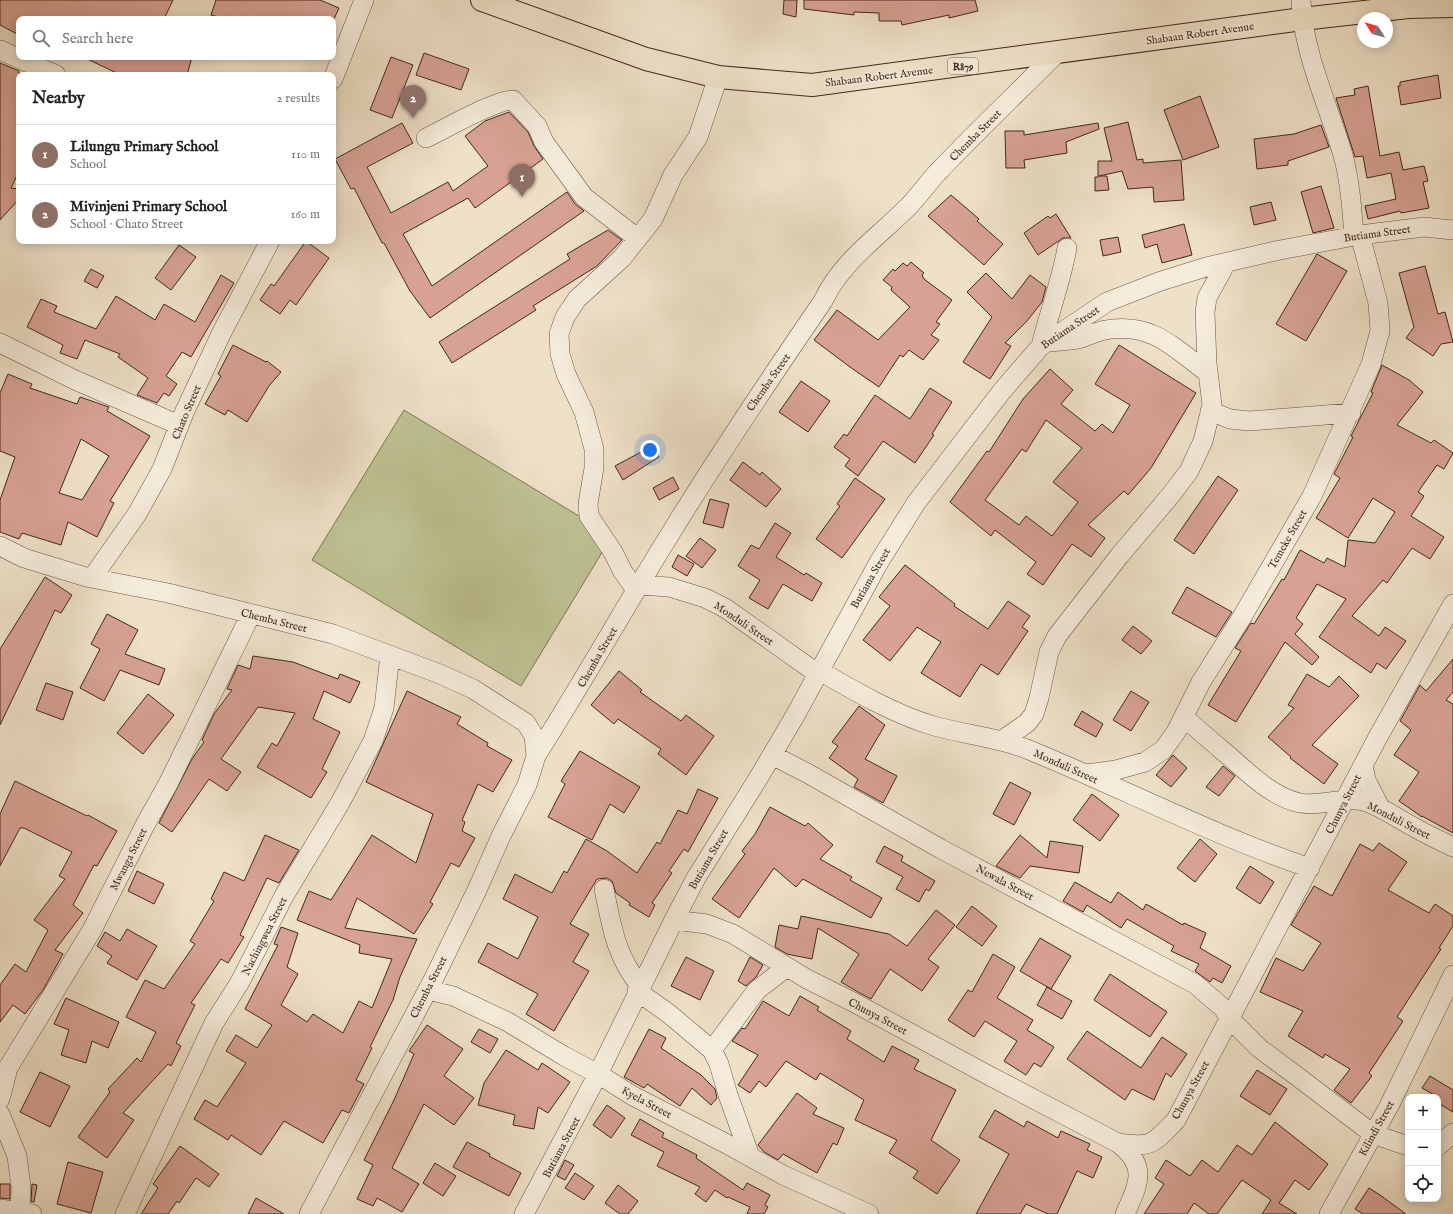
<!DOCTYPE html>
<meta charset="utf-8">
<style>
:root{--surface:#fff;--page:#f2f2f2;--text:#222;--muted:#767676;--line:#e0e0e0;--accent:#ea580c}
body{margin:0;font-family:"IM FELL English",serif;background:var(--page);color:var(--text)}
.controls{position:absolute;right:12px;bottom:12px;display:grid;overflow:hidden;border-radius:8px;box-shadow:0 2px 10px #0003}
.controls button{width:36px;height:36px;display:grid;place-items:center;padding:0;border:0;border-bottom:1px solid var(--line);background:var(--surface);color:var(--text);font:20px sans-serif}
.compass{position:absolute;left:1357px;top:12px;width:36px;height:36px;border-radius:50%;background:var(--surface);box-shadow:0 2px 10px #0003;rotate:306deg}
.you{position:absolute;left:650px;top:450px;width:14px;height:14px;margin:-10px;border:3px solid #fff;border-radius:50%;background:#1a73e8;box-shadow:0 0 0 6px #1a73e833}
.badge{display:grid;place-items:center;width:26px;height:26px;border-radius:50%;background:var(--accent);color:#fff;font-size:13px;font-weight:700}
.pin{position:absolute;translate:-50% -33px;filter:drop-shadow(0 1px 2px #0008)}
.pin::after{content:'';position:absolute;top:21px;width:14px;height:12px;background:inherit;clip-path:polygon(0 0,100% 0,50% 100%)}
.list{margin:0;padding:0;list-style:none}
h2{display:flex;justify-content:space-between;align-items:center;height:52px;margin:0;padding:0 16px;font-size:17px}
h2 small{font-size:13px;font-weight:400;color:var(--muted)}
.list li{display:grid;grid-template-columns:26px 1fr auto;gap:12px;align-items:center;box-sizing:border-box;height:60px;padding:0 16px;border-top:1px solid var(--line)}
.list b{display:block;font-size:15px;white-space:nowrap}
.list p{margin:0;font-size:13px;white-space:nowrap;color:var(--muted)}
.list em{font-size:13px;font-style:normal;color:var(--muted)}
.icon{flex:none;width:22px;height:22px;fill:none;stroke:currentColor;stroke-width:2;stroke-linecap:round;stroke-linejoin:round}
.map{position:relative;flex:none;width:1453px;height:1214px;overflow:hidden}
.search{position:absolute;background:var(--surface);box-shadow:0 2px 10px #0003;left:16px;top:16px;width:320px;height:44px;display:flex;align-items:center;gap:10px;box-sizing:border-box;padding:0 14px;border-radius:8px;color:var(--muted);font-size:15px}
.panel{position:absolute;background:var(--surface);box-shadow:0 2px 10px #0003;left:16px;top:72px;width:320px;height:172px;border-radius:8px}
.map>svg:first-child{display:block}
</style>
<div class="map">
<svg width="1453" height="1214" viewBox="0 0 1453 1214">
<rect width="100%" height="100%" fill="#efe1c8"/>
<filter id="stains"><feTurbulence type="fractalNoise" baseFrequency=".005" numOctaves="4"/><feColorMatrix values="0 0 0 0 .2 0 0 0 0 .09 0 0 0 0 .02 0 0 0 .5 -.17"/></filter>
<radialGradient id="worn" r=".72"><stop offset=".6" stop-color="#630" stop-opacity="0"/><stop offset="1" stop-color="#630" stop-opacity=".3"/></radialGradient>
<path fill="#bec293" stroke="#807558" d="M404,410L612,536L521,686L312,560Z"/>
<path fill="#d7a294" stroke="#42281d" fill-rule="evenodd" d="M0,0H173L164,19H19V35L0,25Z
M216,0H320L339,8L334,19H225L211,15Z
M784,0H797L796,17L783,14Z
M804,0H975L978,11L949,18V15L902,25L901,21H879V13L854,12V15L804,9Z
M424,53L469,69L461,90L416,75Z
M83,57H192L187,75H121Z
M391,57L413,65L392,118L370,110Z
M0,63L19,71V171L11,188L19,189V199L0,220Z
M1438,75L1441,98L1401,105L1398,86H1400V82Z
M1368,86L1380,156L1399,152L1403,170L1424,166L1428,181L1423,182L1429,208L1401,213L1400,211L1368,219L1365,206L1396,199L1391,173L1367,178L1363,156L1355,157L1336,98L1355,95L1354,89Z
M1200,96L1219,147L1183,160L1164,110Z
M509,112L528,132L534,146L543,159L475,208L468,198L403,234L432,286L567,192L575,204L584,211L430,318L410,291L384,243H382L354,188L351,189L335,159L402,123L413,143L367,167L391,213L448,182L453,191L488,166L465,136L485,121Z
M1128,122L1137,160L1143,159V163L1181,160L1184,200L1154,202L1153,187L1128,189L1122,171L1099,176H1107L1109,190L1095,191V177H1098V161H1112L1104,128Z
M1098,123L1099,129L1066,142L1067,153L1024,160L1025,168H1006L1005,131H1024V135Z
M1321,125L1329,147L1288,161V165L1257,169L1254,139L1294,134Z
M1321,186L1334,228L1313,233L1301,192Z
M951,195L979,219L977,221L1003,244L984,265L928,216Z
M1271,202L1276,220L1254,225L1250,207Z
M1056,214L1071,238H1063L1038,255L1024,233L1048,216L1050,218Z
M1184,224L1192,255L1162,263L1157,244L1145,248L1142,235Z
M608,230L622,240L597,266L533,306L536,310L452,363L439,342L570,259L567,254Z
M1118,237L1121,252L1103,256L1100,240Z
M306,241L329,258L296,305L290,300L280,314L260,300L271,284L274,286Z
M179,245L196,257L171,290L155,278Z
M1317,254L1347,271L1306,341L1276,324Z
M911,262L924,273L922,275L924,279L952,300L936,322L940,324L931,335L939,340L923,360L909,350L903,357L900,355L879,387L850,367L814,340L837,310L878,340L910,307L891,290L892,287L883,280L893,269L895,271L903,263L907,266Z
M1425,266L1438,314L1445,312L1453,342L1441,344L1433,356L1406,338L1414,327L1399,273Z
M91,269L104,276L97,288L84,281Z
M986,273L1012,299L1030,275L1046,287L1042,302L1027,321L1005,343L1011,346L990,379L963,362L992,317L967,292Z
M221,275L234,283L191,357L182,352L166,376L177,384L169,396L164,393L157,403L137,395L148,378L118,357L120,354L85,340L77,359L60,353L63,345L27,327L41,299L57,306L54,312L96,329L116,296L155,320L164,304L195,322Z
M233,345L266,362L267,361L281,372L269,386L247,422L228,410L225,415L205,404L221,376L218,374Z
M1119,345L1196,393L1151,468L1128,495L1124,491L1088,525L1105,538L1091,557L1072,544L1043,585L1027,574L1036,562L995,530L991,536L950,502L987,451L989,452L1023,399L1050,369L1073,390L1061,404L1095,431L1102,424L1113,433L1130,405L1095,384ZM1046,420L1082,448L1053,482L1078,502L1052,536L1026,516L1019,525L985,500L1022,449L1026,452Z
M1382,365L1409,380L1423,392L1397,425L1431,443L1434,440L1453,453L1444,469L1437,465L1418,492L1424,496L1411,516L1444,537L1430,559L1412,548L1387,583L1383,580L1352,616L1379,636L1385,627L1406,641L1386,669L1377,663L1371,673L1319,637L1346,599L1317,584L1296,618L1303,624L1295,634L1319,657L1312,665L1285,642L1236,722L1208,705L1241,651L1235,648L1251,623L1254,624L1282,579L1284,580L1300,550L1324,563L1327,558L1345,567L1348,540L1375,543L1395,512L1373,498L1348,538L1316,518L1340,478L1334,474L1353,437L1351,436L1373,393L1371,392Z
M8,374L32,384L30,388L77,404L80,397L109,407L107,411L150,436L110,501L114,503L97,537L68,522L61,545L22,533L19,539L0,532V500L15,457L0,451V393ZM81,439L109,456L82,500L59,493Z
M801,381L830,401L808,432L779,412Z
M930,388L952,402L932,434L934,435L915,463L883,441L858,476L845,466L850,459L834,447L844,434L847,436L875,395L910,419Z
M652,446L659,457L623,480L615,466Z
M743,462L760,475L762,472L781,489L766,507L730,480Z
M1218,476L1238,490L1194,554L1174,540Z
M673,477L679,489L659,500L653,488Z
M855,478L885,499L842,558L816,539L840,506L837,504Z
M710,499L729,504L723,528L703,523Z
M775,523L791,533L776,557L804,575L806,573L822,583L812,601L783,584L768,609L749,598L760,580L738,566L751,545L759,549Z
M700,538L716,550L702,568L686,556Z
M678,555L694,564L687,576L672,567Z
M905,565L955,604L954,606L988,629L1008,601L1030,616L1022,627L1028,631L998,675L981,664L960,697L921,673L941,642L917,627L890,661L863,640L890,606L879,597Z
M45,577L72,595L61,613L55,610L0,725V649Z
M1187,587L1232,612L1216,637L1172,613Z
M107,614L138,630L125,654L165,669L159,685L120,670L104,701L80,688L100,649L91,644Z
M1133,626L1152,641L1141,654L1122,640Z
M253,656L293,662L338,679L340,674L360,682L350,703L324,691L313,719L340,732L322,769L327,772L311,798L257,767L272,743L277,746L295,713L258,707L221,759L241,772L227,791L209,779L172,832L159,823L192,759L204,742L202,740L214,714L232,690L227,689L238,665L250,669Z
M1453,659V692L1446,700L1453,704V833L1422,816V817L1399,801L1419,772L1394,755L1411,730L1400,721L1420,685L1426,691Z
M619,671L642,690L640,692L681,721L686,715L714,736L686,775L658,754L661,749L618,719L614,724L591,705Z
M1307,674L1329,687L1339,676L1359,696L1312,745L1338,764L1324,784L1290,758L1291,757L1268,737L1294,708L1288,705Z
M46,683L73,692L63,720L36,710Z
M407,691L461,717L457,724L488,743L487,746L512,760L493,792L478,784L462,820L465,822L462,831L475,838L459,867L451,863L430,902L433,904L414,934L357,898L345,928L417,939L400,977L393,1000L370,1047L372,1048L356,1080L364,1084L349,1113L342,1110L323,1143L284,1121L261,1155L231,1135L228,1140L194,1119L205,1100L217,1107L246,1063L226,1051L236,1035L257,1048L272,1025L245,1009L278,945L274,944L281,927L298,933L287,967L298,974L281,1005L307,1022L313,1014L343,1033L359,1001L372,1008L392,959L359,953L360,945L297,920L309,891L331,900L372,835L416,863L433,814L366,782Z
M1131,691L1149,702L1131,731L1113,720Z
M148,694L174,715L143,754L117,733Z
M859,706L885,725L865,759L897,776L883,803L854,787L858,779L829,758L838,746L832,742Z
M1082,711L1103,724L1096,737L1074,725Z
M580,751L640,787L624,813L610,804L592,840L548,817L565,784L561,781Z
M1173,755L1187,768L1171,787L1156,775Z
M1223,766L1235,776L1219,796L1206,787Z
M15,781L87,816L88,815L117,831L97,866L94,865L73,905L83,913L55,950L63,954L43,990L25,1014L13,1005L0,1022V985L15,964L26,972L48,930L34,920L65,879L59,876L72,852L24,828H20L0,866V814Z
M1010,782L1031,793L1014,825L993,814Z
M698,789L718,798L688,852L684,849L669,871L672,873L652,903L655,905L649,917L629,905L630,903L616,893L612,881L607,878L597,879L570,924L589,934L573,962L589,971L554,1031L526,1014L538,994L478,962L488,943L518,959L538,917L503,899L515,874L552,893L564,871L567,873L586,839L607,851L637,873L657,842L660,844L678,810L687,814Z
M1092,794L1119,815L1100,841L1073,820Z
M770,807L805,826L808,823L833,845L820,859L852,877L850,880L882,898L871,918L803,879L796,887L774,868L739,918L712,899L745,854L742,851L755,834Z
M265,835L299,850L279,883L267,878L240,935L244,937L228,963L221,959L191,1003L195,1005L176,1043L181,1046L171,1066L168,1064L123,1113L134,1120L107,1158L78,1137L110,1092L108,1089L137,1058L141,1062L156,1032L126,1017L145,980L164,989L195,944L190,941L214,901L211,899L224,872L244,881Z
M1020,835L1047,858L1050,841L1083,846L1079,873L1030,866L1020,878L996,866Z
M1200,839L1217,854L1195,882L1177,868Z
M1379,843L1407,862L1388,890L1429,913L1435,904L1453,916V926L1439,948L1441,949L1397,1017L1403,1021L1369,1073L1372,1076L1351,1103L1334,1090L1350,1069L1325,1054L1323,1058L1288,1036L1303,1011L1260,992L1276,958L1303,971L1321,943L1291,925L1314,886L1332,896L1360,844L1373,851Z
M884,846L903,856L901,861L935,881L929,891L926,889L919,902L896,889L903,877L876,862Z
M1250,866L1274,882L1260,904L1236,888Z
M137,871L164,884L154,904L128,891Z
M1075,882L1111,903L1118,892L1143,910L1146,904L1183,925L1184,923L1206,933L1200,948L1231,966L1222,983L1213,978L1210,982L1195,971L1199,964L1171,951L1174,946L1127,919L1121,928L1087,905L1083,912L1063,901Z
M972,906L997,926L982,946L956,927Z
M936,910L955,925L928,959L939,967L922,991L890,969L871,999L858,992L841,982L859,954L818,928L812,959L787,954L775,947L779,925L798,929L801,916L889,934L907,946Z
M127,929L157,946L137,980L107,963L112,956L97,946L105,932L120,941Z
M1040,938L1071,956L1051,989L1020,971Z
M993,954L1015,967L997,998L1033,1020L1027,1030L1054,1047L1041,1067L1034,1063L1026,1075L1004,1061L1017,1041L985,1021L974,1037L948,1020L968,990L972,992Z
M686,957L714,971L700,1000L671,986Z
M750,957L763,965L756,977L746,986L738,981Z
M1110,974L1167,1012L1150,1037L1094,1000Z
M1047,987L1072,1001L1062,1019L1037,1005Z
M800,996L819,1007L817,1010L851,1031L847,1039L884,1062L892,1046L919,1060L914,1069L956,1090L931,1140L960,1160L937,1194L913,1178L918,1171L889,1153L897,1140L855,1120L864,1100L820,1073L816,1080L786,1061L766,1087L759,1081L750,1093L738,1085L758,1055L732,1041L742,1028L745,1029L763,1001L789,1016Z
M66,998L119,1022L108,1048L92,1041L86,1063L61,1055L69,1030L54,1024Z
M427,1025L463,1049L444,1076L474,1098L454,1125L424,1104L392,1168L419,1184L402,1212L377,1198L373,1206L357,1199L373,1165L364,1160L394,1100L414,1054L409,1051Z
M479,1029L498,1039L490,1053L471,1042Z
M649,1029L666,1038L661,1048L701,1075L715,1089L717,1098L711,1105L692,1088L680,1106L647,1084L644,1088L624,1077Z
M1087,1031L1141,1068L1162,1037L1187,1054L1171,1077L1166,1073L1154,1100L1132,1089L1125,1100L1067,1059Z
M506,1050L538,1070L542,1063L570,1082L548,1113L538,1107L534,1129L513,1125L515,1115L478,1105L484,1083Z
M1257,1070L1287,1089L1270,1115L1240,1096Z
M40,1072L70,1086L50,1127L20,1112Z
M1430,1076L1453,1090V1112L1438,1103V1097L1422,1088Z
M797,1093L817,1108L813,1114L844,1128L837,1145L833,1143L817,1173L783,1154L778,1160L764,1152L758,1145Z
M607,1105L625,1118L611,1138L593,1125Z
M995,1110L1024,1127L1027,1121L1058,1138L1061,1131L1090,1144L1087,1150L1102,1157L1093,1178L1077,1171L1057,1214H1048L1026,1204L1020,1214H976L1009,1154L979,1137Z
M640,1119L664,1133L662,1137L697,1155L696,1158L743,1190L747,1183L770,1195L765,1205L768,1207L764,1214H747L750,1207L728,1197L727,1198L715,1190L706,1202L695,1194L700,1187L657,1166L664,1152L631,1135Z
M1275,1122L1328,1164L1309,1190L1295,1180L1279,1203L1297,1214H1262L1271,1200L1242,1180L1217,1214H1209L1194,1203L1187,1214H1144L1164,1184L1155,1178L1166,1160L1190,1176L1202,1160L1218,1172L1237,1145L1252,1155Z
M467,1142L490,1154L489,1156L521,1173L509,1196L453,1167Z
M180,1146L219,1174L209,1187L196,1178L179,1203L177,1201L168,1214H141L158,1188L153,1184Z
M565,1160L574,1165L565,1180L557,1176Z
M68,1162L103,1172L91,1213L57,1204Z
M435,1163L456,1176L443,1196L423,1183Z
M575,1173L594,1186L584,1200L565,1188Z
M0,1184H10V1199L0,1198Z
M32,1184L37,1185L34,1202H31Z
M618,1185L638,1201L628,1214H620L605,1203Z
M1369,1188L1380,1195L1406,1214H1363L1355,1209Z
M256,1198L284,1214H248Z"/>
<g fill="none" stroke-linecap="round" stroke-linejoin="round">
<defs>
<path id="minor" d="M1301,0C1303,53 1328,104 1343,155C1350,181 1352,209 1354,236
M0,50L56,75
M333,79L364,0
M426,138C445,129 495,100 513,100L537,126L544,142L584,197L637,238
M1048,342C1058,341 1068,341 1078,339C1087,336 1096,332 1105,330C1152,322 1173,347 1208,373
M0,343L75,380L179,425
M1041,346C1049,313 1061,282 1067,248
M1210,411L1230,419L1249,421L1351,413
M0,546L24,558L86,577L168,593L333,634L440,674L473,689L526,723L534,736L536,756L527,785L501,836L477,890L434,978L309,1214
M92,578L137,514L162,469L184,413L222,332L270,241
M639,585L669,587L705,598L725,608L818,674
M636,590L623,572L613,552L589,516L588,504L594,468V449L584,412L566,374L560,354L559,334L565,317L577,299L622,258L653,219L673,175L698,137L718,77
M820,671C854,691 896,715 934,726C967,735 1002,738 1034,752C1126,790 1215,836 1310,868
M1184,717C1197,729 1210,740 1223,751C1246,770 1269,796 1300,803C1322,807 1347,795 1367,802C1383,808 1397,818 1412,826C1425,834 1439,840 1453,847
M1001,741L1027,723L1034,714L1039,698L1049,652L1057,636L1120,555L1170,496L1189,471L1203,441L1212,405L1207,364L1205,312L1207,298L1226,263
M772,755L807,773L941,849L1195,984L1223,1008L1229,1018L1259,1048L1298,1077L1373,1134L1408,1146
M536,756C583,682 626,605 672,531C720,453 771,377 823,301C841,262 878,237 908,207C918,197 927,184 937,173C976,132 1017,93 1057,53
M1363,765L1366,780L1380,807
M1086,774L1116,770L1145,762L1163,750L1176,732L1201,682L1242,617L1312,496L1371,364L1380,331L1378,303L1360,235
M604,889C612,927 615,954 640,986
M674,920L707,924L733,934L807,979L853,1002L986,1074L1118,1143C1152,1148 1153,1144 1176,1120L1378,737L1453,604
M428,990L453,996L508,1022L564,1056L598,1074L633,1096L723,1142L783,1175L869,1214
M637,991L668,1013L712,1050L719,1064L728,1095L750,1156
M712,1050L757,990L787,967
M0,1099L8,1068L92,930L145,825L168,784L251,614
M0,1114L17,1156L21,1187L20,1212
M1118,1143C1148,1166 1139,1183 1125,1214
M1438,1146L1453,1133
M0,1209L32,1214
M125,1214L214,1023L240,982L284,896L340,803L373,741L384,708L390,655
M524,1214L596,1078L674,920L696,878L759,777L796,714L879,562L916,503L1002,391L1041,346L1107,302L1161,281L1206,267L1280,250L1360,235L1424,227L1453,230
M1329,1214L1389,1106L1453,975"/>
<path id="major" d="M482,0L646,59L718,77L812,85L1302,19L1408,7L1453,6"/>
</defs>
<use href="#minor" stroke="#6d5648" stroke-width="20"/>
<use href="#major" stroke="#42281d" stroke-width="24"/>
<use href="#minor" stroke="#f5ecdb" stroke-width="19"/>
<use href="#major" stroke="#efe1c8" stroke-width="22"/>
</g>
<g text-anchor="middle" stroke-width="3" stroke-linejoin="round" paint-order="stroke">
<rect fill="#f5ecdb" stroke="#786356" stroke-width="1" x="948" y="58" width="30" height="16" rx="3"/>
<g font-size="10" font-weight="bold" fill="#42281d">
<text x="963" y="70">R879</text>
</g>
<g font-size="11" fill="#42281d" stroke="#f5ecdb">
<text transform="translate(1200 33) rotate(-8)" y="4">Shabaan Robert Avenue</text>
<text transform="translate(879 76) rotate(-7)" y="4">Shabaan Robert Avenue</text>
<text transform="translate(975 135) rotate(-45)" y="4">Chemba Street</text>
<text transform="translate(1377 233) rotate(-8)" y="4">Butiama Street</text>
<text transform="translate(1070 327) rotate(-34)" y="4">Butiama Street</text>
<text transform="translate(768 382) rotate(-55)" y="4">Chemba Street</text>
<text transform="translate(186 412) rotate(-67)" y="4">Chato Street</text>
<text transform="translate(1287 539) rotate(-60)" y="4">Temeke Street</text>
<text transform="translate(870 578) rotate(-60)" y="4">Butiama Street</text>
<text transform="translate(274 620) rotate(14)" y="4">Chemba Street</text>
<text transform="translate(744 623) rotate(34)" y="4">Monduli Street</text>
<text transform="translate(597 657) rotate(-60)" y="4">Chemba Street</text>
<text transform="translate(1066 766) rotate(24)" y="4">Monduli Street</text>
<text transform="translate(1343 804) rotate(-63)" y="4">Chunya Street</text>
<text transform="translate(1399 820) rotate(27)" y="4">Monduli Street</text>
<text transform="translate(128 859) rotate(-63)" y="4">Mwanga Street</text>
<text transform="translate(708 859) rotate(-60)" y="4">Butiama Street</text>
<text transform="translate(1005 882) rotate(28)" y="4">Newala Street</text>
<text transform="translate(264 936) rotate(-63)" y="4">Nachingwea Street</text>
<text transform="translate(428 987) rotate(-63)" y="4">Chemba Street</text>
<text transform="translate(878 1016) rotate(28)" y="4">Chunya Street</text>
<text transform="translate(1190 1090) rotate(-61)" y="4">Chunya Street</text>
<text transform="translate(647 1102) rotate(28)" y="4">Kyela Street</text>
<text transform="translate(1376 1128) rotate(-61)" y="4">Kilindi Street</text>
<text transform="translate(561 1147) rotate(-62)" y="4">Butiama Street</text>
</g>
</g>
<rect width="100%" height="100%" filter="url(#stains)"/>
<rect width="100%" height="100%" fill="url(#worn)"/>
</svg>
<div class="controls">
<button>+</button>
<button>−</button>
<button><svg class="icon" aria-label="locate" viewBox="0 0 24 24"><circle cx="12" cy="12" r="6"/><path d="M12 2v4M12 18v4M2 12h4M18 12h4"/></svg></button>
</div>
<svg class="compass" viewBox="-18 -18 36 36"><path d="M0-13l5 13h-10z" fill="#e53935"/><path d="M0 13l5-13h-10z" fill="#767676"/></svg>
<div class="you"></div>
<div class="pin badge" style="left:522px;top:197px;background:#8d6e63">1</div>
<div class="pin badge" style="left:413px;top:118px;background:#8d6e63">2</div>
<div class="search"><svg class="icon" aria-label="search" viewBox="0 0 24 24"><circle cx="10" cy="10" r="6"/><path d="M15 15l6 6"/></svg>Search here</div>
<section class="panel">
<h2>Nearby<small>2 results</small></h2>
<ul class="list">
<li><span class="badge" style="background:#8d6e63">1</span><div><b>Lilungu Primary School</b><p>School</p></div><em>110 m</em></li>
<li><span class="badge" style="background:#8d6e63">2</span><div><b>Mivinjeni Primary School</b><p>School · Chato Street</p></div><em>160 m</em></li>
</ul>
</section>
</div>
